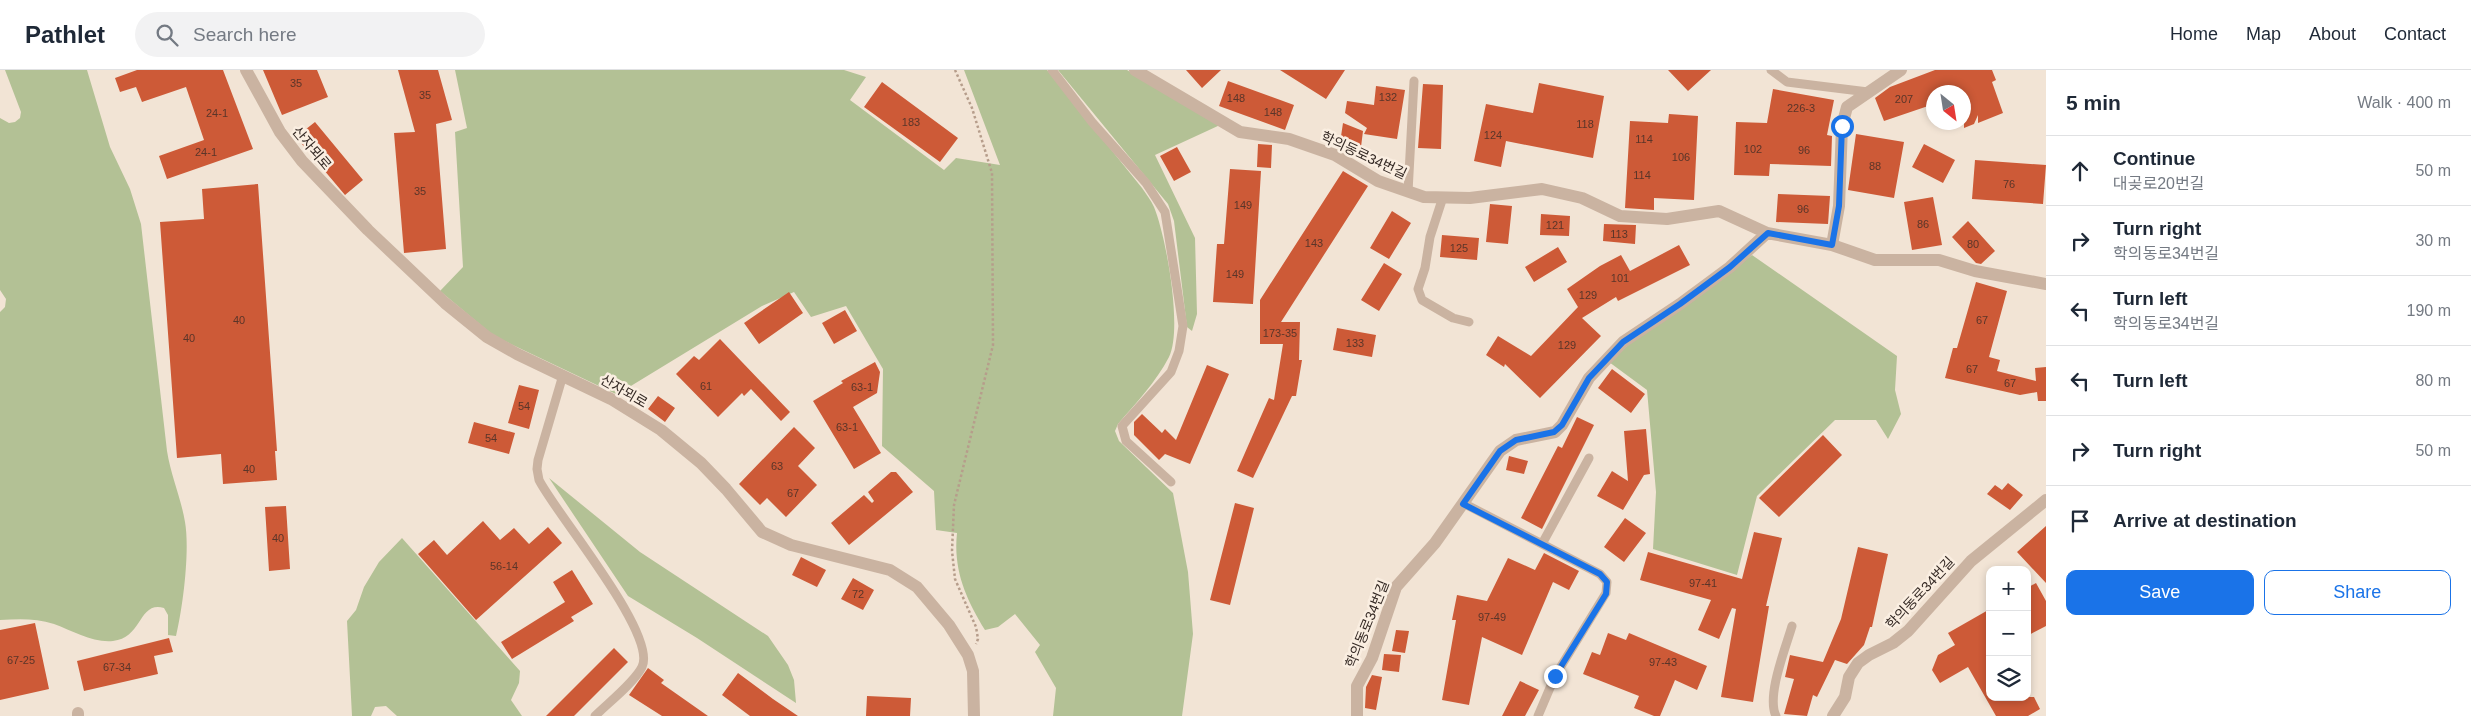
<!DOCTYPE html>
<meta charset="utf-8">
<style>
:root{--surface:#fff;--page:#f2f2f3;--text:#1f2937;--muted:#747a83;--line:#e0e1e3;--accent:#1a73e8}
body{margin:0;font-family:Arial,"Noto Sans KR",sans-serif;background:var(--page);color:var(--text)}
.controls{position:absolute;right:15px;bottom:15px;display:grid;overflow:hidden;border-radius:10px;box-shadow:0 2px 8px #0003}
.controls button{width:45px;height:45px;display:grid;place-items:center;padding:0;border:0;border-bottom:1px solid var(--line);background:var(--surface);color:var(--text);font:25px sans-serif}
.compass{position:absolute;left:1926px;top:15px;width:45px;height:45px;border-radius:50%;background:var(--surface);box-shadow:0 2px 8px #0003;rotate:150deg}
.stop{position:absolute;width:15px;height:15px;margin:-11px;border:4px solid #1a73e8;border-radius:50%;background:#fff}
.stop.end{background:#1a73e8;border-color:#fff;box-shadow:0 1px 5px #0008}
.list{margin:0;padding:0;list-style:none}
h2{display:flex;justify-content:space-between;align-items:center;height:65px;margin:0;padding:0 20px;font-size:21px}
h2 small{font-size:16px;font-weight:400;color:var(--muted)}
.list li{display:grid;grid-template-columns:32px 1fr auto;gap:15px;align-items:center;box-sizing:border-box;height:70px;padding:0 20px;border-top:1px solid var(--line)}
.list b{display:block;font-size:19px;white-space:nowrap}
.list p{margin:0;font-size:16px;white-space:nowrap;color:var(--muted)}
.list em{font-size:16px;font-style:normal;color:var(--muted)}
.actions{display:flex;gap:10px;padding:15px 20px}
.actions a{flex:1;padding:11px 0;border:1px solid var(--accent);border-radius:10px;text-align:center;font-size:18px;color:var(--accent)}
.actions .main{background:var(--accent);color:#fff}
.icon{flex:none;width:28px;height:28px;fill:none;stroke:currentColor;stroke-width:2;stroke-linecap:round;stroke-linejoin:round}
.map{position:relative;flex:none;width:2046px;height:646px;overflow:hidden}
header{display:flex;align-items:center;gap:30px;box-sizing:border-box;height:70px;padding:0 25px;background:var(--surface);border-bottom:1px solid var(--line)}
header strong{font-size:24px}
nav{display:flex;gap:28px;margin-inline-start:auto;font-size:18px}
.search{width:350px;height:45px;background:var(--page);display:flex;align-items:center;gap:12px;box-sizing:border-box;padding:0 18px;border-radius:28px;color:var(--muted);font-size:19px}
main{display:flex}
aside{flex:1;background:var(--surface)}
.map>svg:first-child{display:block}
</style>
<header>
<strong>Pathlet</strong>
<div class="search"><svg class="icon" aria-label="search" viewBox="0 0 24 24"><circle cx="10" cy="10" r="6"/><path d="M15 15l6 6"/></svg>Search here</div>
<nav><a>Home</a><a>Map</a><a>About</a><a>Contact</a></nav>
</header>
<main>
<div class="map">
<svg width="2046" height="646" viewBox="0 0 2046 646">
<rect width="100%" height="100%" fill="#f2e4d5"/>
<path fill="#b3c195" d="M5,0H87L110,77L130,119L141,154L167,381C171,406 181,428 185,452C190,480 183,537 176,566L168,565V545L164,538C138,531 143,568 113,571C93,573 73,561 54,554C36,548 18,549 0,550V242L5,237L6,229L0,220V48L9,53L15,52L20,48L21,42Z
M455,0H844L866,7L850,30L944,100L956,88L1000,95L964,0H1047L1142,118C1146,124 1151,130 1154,137C1166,166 1183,259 1169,287C1156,312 1136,333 1118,354L1115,361L1119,371L1173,423L1188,502L1193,564L1182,646H1053L1056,618L1035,582L1040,575L1015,544L998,557L985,560C966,529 953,500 957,463L936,460L934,421L882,376L883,299L846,236L811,247L794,222L762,236L621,322L620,326L494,266L440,221L463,197L455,62L467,58Z
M1058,0H1127L1220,55L1155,85L1195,168L1197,244L1192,261L1187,257L1174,151L1168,134Z
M1752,185L1897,286L1895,320L1901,344L1888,369L1876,350H1835L1757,426L1737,505L1653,479L1656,422L1647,320L1609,292C1652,251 1706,222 1752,185Z
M549,408L640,482L768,566L788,595L794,610L796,633L697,568L628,526Z
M402,468L520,601L519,613L511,630L522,646H397L386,636L375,637L371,646H352L347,551L356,540L364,517L379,492Z"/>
<path fill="#cd5a37" d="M137,0H223L253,79L167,109L159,86L204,70L186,17L142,32L136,17L120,22L115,8Z
M263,0H317L328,27L282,45Z
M398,0H438L452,50L436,54L446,179L404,183L394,63L415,62Z
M1186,0H1221L1202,18Z
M1280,0H1345L1326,29Z
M1668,0H1711L1688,21Z
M1935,0H1992L1996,10L1992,12L2003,43L1978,53V45L1974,54L1964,58V22H1934V34L1884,51L1875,28L1890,17Z
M1228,11L1294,35L1285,60L1219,36Z
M882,12L958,68L940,92L864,37Z
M1539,13L1604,26L1593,88L1506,71L1501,97L1474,91L1486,34L1533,43Z
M1423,14L1443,15L1441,79L1418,78Z
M1376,16L1405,20L1397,69L1364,64L1367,58L1345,43L1347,31L1374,35Z
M1773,19L1834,30L1827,65L1832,66L1831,96L1770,94L1769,106L1734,105L1736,52L1767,53Z
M1669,44L1698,46L1694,130L1654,128V140L1625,138L1630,51L1668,53Z
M315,52L363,110L345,125L296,67Z
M1343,53L1363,61L1361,77L1340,73Z
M1856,64L1904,72L1894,128L1848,120Z
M1258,74L1272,75L1271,98L1257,97Z
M1924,74L1955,90L1943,113L1912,97Z
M1177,77L1191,102L1174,111L1160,86Z
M1975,90L2046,95L2043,134L1972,129Z
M1230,99L1261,101L1253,234L1213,232L1217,174H1224Z
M1343,101L1368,116L1281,252H1300L1299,290H1302L1296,326H1292L1253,408L1237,401L1269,328L1274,330L1283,274H1260V230Z
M258,114L277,381H275L277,410L223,414L221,384L177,388L160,152L204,149L202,119Z
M1778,124L1830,126L1828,154L1776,152Z
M1933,127L1942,175L1912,180L1904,132Z
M1490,134L1512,136L1508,174L1486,172Z
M1392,141L1411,153L1389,189L1370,178Z
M1541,144L1570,146L1569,166L1540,165Z
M1968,151L1995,181L1981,194L1976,193L1952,167Z
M1604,154L1636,155L1635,174L1603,171Z
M1442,165L1479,168L1477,190L1440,187Z
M1679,175L1690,195L1618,231L1616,227L1582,248L1601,266L1540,328L1505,294L1504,297L1486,285L1498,266L1531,286L1578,237L1567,219L1600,196L1621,185L1630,201Z
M1558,177L1567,192L1534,212L1525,197Z
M1384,193L1402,204L1379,241L1361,230Z
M1976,212L2007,221L1989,287L2000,290L1997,301L2036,311L2035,298L2046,297V331H2038L2037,322L2020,325L1945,308L1953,278H1957Z
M789,222L803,243L759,274L744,253Z
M845,240L857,261L834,274L822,253Z
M1337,258L1376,265L1372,287L1333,280Z
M720,269L790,342L781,351L751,319L744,326L742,323L718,347L676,304L694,286L699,290Z
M875,292L880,302L877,323L853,337L881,383L854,399L813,331L843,313L841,311Z
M1207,295L1229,304L1190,394L1165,384L1159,390L1134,365V352L1142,344L1162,363L1165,359L1176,370Z
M1612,299L1645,324L1631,343L1598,318Z
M519,315L539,320L529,359L508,353Z
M658,326L675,338L665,352L648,339Z
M1577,347L1594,355L1542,459L1521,448L1558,376L1562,378Z
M474,352L515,363L509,384L468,373Z
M794,357L815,378L798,396L817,415L786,447L767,428L760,435L739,414Z
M1646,359L1650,404L1644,405L1623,440L1597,426L1612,401L1628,411L1624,361Z
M1823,365L1842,385L1779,447L1759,428Z
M1509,386L1528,391L1524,404L1506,400Z
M891,402H896L913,422L849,475L831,453L864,425L872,433L874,431L868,422Z
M2008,413L2023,425L2010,440L1987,424L1995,415L2002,420Z
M1235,433L1254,438L1230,535L1210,530Z
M286,436L290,499L269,501L265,437Z
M1625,448L1646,463L1624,492L1604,477Z
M483,451L500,470L514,458L529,474L548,457L562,473L476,550L418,484L434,470L447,485Z
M2046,456V513L2017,482Z
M1754,462L1782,468L1766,536H1769L1753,632L1721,627L1736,539L1732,538L1719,569L1698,560L1711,530L1640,510L1648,482L1742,509Z
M1858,477L1888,484L1872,557H1870L1864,575L1847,594L1835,590L1817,627L1813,625L1807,646L1784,644L1794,609L1785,607L1790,585L1823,592L1841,549Z
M1544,483L1579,501L1569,520L1553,512L1522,585L1482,567L1469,635L1442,630L1456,550H1452L1457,525L1487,531L1508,488L1535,500Z
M801,487L826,500L817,517L792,505Z
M572,500L593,534L571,547L574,551L512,589L501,572L565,532L553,512Z
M853,508L874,520L863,540L841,529Z
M2036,513L2046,531V556L2027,566V518Z
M1990,539V627H2034L2040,639L2028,646H1996L1968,597L1940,613L1932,600L1938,585L1955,575L1948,563Z
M35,553L49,619L0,630V560Z
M1396,560L1409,561L1405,583L1392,581Z
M1608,563L1626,570L1629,563L1707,596L1697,620L1675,610L1660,646H1654L1634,638L1639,626L1583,604L1592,582L1600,585Z
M169,568L173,582L154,586L158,604L84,621L77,591Z
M614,578L628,592L574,646H546Z
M1384,584L1401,585L1399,602L1382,600Z
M648,598L664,610L661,613L708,646H662L629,625Z
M738,603L773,629L798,646H750L722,625Z
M1372,605L1382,607L1376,640L1365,638L1366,617Z
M1520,611L1539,620L1525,646H1502Z
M867,626L911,628L910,646H866Z"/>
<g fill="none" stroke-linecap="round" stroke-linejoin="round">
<path stroke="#b69d8b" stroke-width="2.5" stroke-dasharray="2.5 2.5" stroke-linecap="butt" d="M955,0L972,38L992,103L993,275L954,435L952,481L955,509L976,557L978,569L976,574"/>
<path stroke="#cab3a1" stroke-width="9" d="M1052,0L1092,52L1146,113L1165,142L1183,256L1179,281L1171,302L1122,356L1126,371L1171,412
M1771,0L1787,12L1868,22
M1408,122L1414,11
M1443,127L1430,167L1425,198L1418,219L1422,230L1453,248L1469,252
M563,305L538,390L537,399L539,410C556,444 658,564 642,597C634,613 608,633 595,646
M1463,433L1600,504L1607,512L1606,523L1555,606L1538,646
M1542,474L1589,388
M1776,646C1766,626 1786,577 1792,556"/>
<path stroke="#cab3a1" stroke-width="12" d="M246,0L280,62L302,91L368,160L445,233L487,267L517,284L611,329L661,360L701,393L726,419L762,462L791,475L890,500L917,517L949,555L968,585L973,601L974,646
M1135,0L1240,62L1289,69L1335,85L1378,111L1424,127L1470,128L1542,119L1582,128L1620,146L1667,149L1719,141L1767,163L1832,175L1875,190H1939L1975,201L2046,214
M1832,175L1839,136L1842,56L1847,37L1901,0
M78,643V646
M1357,646V616L1372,588L1396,517L1435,473L1500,381L1516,370L1555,362L1562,355L1589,308L1623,272L1680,234L1730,197L1767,163
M1833,646L1845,627L1849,607L1858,593L1869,585L1893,573L1908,561L1971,491L2046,430"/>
</g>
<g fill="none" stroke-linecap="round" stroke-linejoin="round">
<path stroke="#1a73e8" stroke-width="6" d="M1555,606L1606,524L1607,512L1600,504L1463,434L1500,381L1516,370L1554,362L1562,355L1589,308L1623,272L1680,234L1730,197L1768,163L1832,175L1839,136L1842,56"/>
</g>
<g text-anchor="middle" stroke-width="5" stroke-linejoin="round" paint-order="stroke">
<g font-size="11" fill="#5a3529">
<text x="296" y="17">35</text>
<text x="425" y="29">35</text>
<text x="1388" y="31">132</text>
<text x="1236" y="32">148</text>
<text x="1904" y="33">207</text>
<text x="1801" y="42">226-3</text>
<text x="1273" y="46">148</text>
<text x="217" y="47">24-1</text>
<text x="911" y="56">183</text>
<text x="1585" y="58">118</text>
<text x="1493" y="69">124</text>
<text x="1644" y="73">114</text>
<text x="1753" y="83">102</text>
<text x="1804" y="84">96</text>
<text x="206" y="86">24-1</text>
<text x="1681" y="91">106</text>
<text x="1875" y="100">88</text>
<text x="1642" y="109">114</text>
<text x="2009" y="118">76</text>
<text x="420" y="125">35</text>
<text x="1243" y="139">149</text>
<text x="1803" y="143">96</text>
<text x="1923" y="158">86</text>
<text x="1555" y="159">121</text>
<text x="1619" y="168">113</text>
<text x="1314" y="177">143</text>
<text x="1973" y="178">80</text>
<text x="1459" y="182">125</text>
<text x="1235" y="208">149</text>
<text x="1620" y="212">101</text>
<text x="1588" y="229">129</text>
<text x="239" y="254">40</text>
<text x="1982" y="254">67</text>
<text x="1280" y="267">173-35</text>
<text x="189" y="272">40</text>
<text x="1355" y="277">133</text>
<text x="1567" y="279">129</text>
<text x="1972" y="303">67</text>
<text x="2010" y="317">67</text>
<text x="706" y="320">61</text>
<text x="862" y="321">63-1</text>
<text x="524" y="340">54</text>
<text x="847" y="361">63-1</text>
<text x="491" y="372">54</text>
<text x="777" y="400">63</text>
<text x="249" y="403">40</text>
<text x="793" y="427">67</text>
<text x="278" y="472">40</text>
<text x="504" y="500">56-14</text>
<text x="1703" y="517">97-41</text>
<text x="858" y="528">72</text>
<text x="1492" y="551">97-49</text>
<text x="21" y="594">67-25</text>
<text x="1663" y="596">97-43</text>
<text x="117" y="601">67-34</text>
</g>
<g font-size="14" fill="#342924" stroke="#faeee1">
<text transform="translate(312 78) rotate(50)" y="5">산자뫼로</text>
<text transform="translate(1364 85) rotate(25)" y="5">학의동로34번길</text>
<text transform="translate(624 321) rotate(30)" y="5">산자뫼로</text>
<text transform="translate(1920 523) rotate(-47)" y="5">학의동로34번길</text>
<text transform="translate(1367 554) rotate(-68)" y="5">학의동로34번길</text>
</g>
</g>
</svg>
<div class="controls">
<button>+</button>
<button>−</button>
<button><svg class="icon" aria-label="layers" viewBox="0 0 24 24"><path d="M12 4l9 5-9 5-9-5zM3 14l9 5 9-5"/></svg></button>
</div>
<svg class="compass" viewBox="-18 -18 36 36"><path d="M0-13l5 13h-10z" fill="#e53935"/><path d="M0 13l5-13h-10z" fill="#747a83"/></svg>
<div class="stop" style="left:1842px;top:56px"></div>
<div class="stop end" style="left:1555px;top:606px"></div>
</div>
<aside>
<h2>5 min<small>Walk · 400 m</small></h2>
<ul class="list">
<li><svg class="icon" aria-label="ahead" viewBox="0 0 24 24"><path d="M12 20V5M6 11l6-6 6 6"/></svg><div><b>Continue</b><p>대곶로20번길</p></div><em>50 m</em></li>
<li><svg class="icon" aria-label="right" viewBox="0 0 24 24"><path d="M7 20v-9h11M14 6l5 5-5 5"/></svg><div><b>Turn right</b><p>학의동로34번길</p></div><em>30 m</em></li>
<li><svg class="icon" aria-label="left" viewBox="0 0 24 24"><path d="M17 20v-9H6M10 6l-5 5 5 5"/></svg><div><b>Turn left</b><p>학의동로34번길</p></div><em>190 m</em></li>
<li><svg class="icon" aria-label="left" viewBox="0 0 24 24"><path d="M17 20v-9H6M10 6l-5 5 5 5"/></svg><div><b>Turn left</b></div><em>80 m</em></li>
<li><svg class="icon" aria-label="right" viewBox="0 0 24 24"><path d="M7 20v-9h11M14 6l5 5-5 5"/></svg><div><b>Turn right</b></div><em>50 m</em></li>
<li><svg class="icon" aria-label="arrive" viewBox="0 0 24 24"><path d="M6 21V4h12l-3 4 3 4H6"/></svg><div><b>Arrive at destination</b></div></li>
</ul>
<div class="actions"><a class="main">Save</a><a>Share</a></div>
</aside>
</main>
